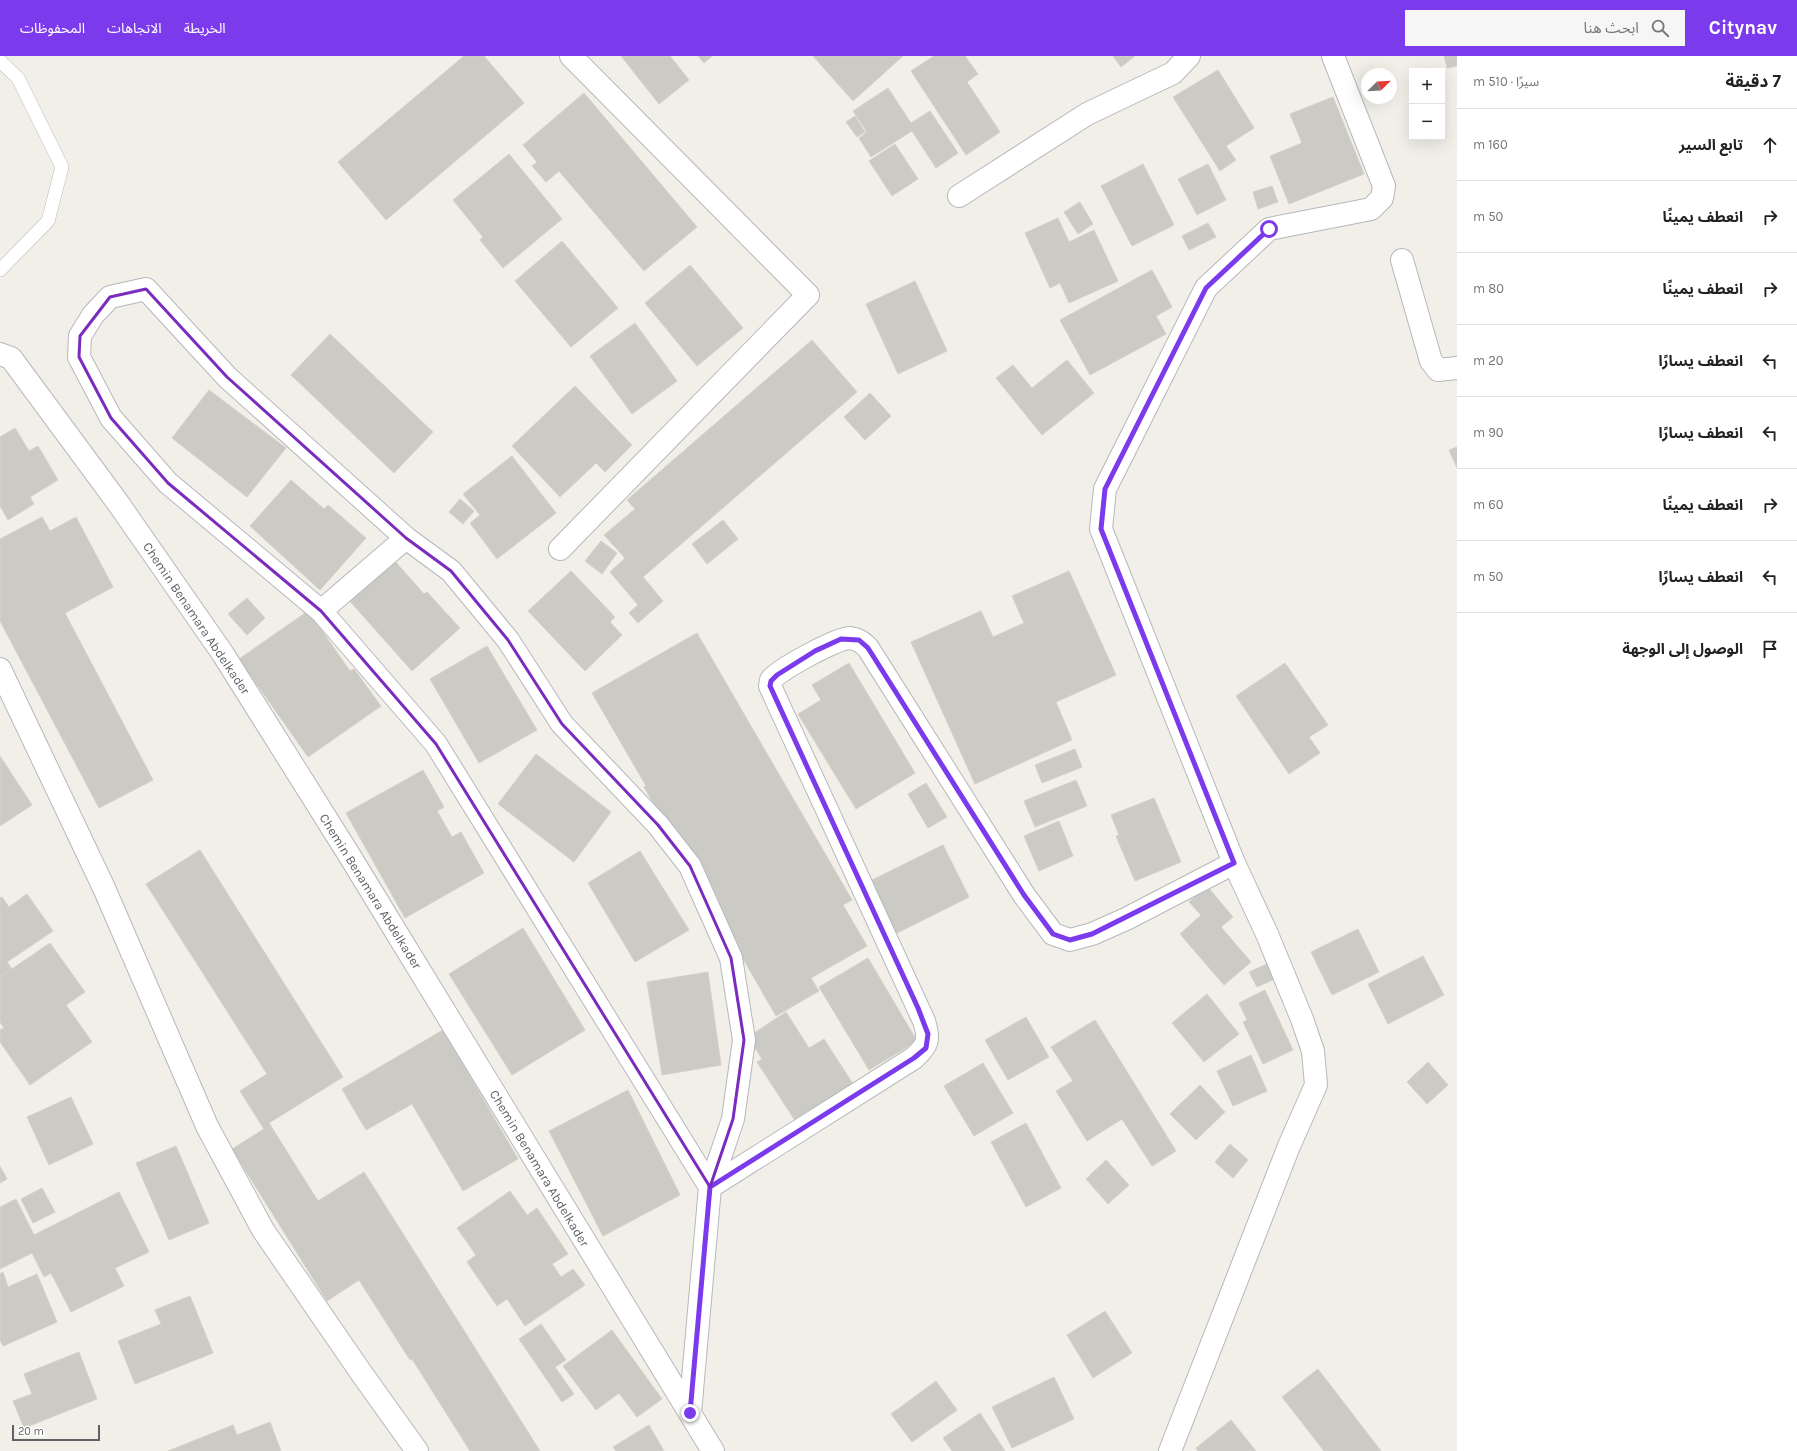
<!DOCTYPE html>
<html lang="ar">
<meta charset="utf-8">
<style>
:root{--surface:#fff;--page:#f6f6f6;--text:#222;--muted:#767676;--line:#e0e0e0;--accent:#7c3aed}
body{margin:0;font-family:Karla,"Noto Sans Arabic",sans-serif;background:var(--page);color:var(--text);direction:rtl}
.controls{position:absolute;right:12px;top:12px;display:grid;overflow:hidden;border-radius:0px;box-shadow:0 4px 16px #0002}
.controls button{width:36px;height:36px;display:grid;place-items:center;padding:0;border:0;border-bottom:1px solid var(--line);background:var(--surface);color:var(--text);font:20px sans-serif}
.compass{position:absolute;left:1361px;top:12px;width:36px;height:36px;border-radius:50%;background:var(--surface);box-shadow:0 4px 16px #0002;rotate:66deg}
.scale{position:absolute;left:12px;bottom:10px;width:88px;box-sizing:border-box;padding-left:4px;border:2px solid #5f6368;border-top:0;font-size:11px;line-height:14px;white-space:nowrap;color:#5f6368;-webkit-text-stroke:3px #fff;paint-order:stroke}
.stop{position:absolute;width:12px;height:12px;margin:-9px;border:3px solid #7c3aed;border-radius:50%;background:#fff}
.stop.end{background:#7c3aed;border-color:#fff;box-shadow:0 1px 4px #0008}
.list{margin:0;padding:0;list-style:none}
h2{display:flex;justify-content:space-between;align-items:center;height:52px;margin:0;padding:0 16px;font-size:17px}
h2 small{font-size:13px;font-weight:400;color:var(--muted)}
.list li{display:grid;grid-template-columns:26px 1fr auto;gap:12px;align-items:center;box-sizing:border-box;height:72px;padding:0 16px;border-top:1px solid var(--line)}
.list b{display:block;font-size:15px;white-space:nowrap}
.list em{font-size:13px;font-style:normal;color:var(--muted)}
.icon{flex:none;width:22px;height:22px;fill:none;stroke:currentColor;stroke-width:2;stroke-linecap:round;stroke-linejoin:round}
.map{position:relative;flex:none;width:1457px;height:1395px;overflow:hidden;direction:ltr}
header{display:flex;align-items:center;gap:24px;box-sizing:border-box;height:56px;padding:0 20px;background:var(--accent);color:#fff}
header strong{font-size:19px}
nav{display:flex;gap:22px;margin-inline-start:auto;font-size:14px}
.search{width:280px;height:36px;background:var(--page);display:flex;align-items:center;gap:10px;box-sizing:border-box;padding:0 14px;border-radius:0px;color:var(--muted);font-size:15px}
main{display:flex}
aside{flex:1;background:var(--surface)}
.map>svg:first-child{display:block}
</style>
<header>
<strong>Citynav</strong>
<div class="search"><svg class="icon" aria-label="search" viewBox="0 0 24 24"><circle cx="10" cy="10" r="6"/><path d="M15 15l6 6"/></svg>ابحث هنا</div>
<nav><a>الخريطة</a><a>الاتجاهات</a><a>المحفوظات</a></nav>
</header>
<main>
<aside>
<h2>7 دقيقة<small>سيرًا · 510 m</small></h2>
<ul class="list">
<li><svg class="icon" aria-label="ahead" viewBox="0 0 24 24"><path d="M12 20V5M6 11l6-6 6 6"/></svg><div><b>تابع السير</b></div><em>160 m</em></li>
<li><svg class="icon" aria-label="right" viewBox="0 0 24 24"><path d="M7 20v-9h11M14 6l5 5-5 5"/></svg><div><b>انعطف يمينًا</b></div><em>50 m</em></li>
<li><svg class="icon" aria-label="right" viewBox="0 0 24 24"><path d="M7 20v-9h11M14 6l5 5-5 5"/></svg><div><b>انعطف يمينًا</b></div><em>80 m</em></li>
<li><svg class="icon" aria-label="left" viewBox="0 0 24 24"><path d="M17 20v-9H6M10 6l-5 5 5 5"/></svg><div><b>انعطف يسارًا</b></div><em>20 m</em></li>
<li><svg class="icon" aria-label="left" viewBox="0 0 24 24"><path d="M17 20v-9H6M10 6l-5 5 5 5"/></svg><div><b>انعطف يسارًا</b></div><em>90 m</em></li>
<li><svg class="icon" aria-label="right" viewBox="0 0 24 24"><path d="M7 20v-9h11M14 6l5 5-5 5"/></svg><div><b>انعطف يمينًا</b></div><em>60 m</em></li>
<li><svg class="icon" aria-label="left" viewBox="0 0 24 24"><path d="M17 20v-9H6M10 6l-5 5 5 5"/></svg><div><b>انعطف يسارًا</b></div><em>50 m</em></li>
<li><svg class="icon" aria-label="arrive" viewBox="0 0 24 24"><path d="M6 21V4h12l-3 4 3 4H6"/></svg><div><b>الوصول إلى الوجهة</b></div></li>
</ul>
</aside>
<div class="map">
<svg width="1457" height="1395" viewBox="0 0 1457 1395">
<rect width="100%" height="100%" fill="#f1efe8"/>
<path fill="#cccac5" stroke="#d6d1c6" d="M464,0H484L524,47L386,164L338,106Z
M621,0H670L689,24L659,48Z
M698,0H712L704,7Z
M813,0H903L853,45Z
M934,0H965L978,18L967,26L1000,76L966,99L911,15Z
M1113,0H1135L1121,11Z
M1444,0H1457V10L1447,12Z
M1218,14L1254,72L1226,90L1236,104L1220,115L1173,41Z
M888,32L911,67L930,55L958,97L936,112L912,75L871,101L859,82L867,76L853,55Z
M584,37L697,171L644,215L559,115L546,126L532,110L537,106L523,89Z
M1333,41L1364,118L1289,148L1270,100L1302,87L1290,58Z
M855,60L865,76L857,81L846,66Z
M895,88L918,123L892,140L869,105Z
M509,98L562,163L503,212L480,184L483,181L453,144Z
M1143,108L1174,169L1132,190L1101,130Z
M1208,108L1226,144L1197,159L1178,123Z
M1272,130L1278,146L1258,153L1253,136Z
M1080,146L1093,168L1078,178L1064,156Z
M1058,162L1069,186L1094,174L1118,225L1069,247L1060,227L1050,232L1025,177Z
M1208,167L1216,181L1189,194L1182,180Z
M562,185L618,252L571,291L515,225Z
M690,209L743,272L697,310L645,247Z
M1152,214L1172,251L1156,260L1166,278L1090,319L1060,264Z
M915,225L947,295L898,318L866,248Z
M635,267L677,325L632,358L590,300Z
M330,278L433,376L394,417L291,319Z
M812,284L857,336L643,521L663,545L638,567L629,557L638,549L610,516L625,502L604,479L635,453L627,444Z
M1067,304L1094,337L1042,379L996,322L1013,309L1032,332Z
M575,330L632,389L605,416L596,407L560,441L512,390Z
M209,334L286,392L247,441L172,382Z
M870,337L891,360L865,384L844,361Z
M15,372L29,395L38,390L58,424L30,441L34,448L8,464L0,450V381Z
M1457,391V412L1449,394Z
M512,400L556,457L497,503L470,467L480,459L463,438Z
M291,424L324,453L328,449L366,482L320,534L250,470Z
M460,443L474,455L463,468L449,456Z
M42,461L50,475L76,461L113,531L65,557L153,724L99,752L0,565V483Z
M723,464L738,483L707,508L692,488Z
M601,485L617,497L602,518L585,505Z
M393,503L424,538L427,536L460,572L412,615L348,543Z
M571,515L615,561L610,566L622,579L585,615L528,555Z
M1069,515L1116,619L1056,646L1072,684L975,728L911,586L981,555L993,581L1024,567L1012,540Z
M247,542L265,562L247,579L228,558Z
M308,555L350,615L354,613L381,650L308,701L239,603Z
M697,577L852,844L843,849L867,890L811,922L819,935L776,960L644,731L646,730L592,637Z
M487,590L537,674L479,707L430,623Z
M849,607L915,717L856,753L798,658L821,644L812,629Z
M1285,607L1328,669L1309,681L1320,697L1289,718L1236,640Z
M1075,693L1082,711L1042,727L1035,709Z
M536,698L611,756L574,806L498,748Z
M0,700L32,749L0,770Z
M423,714L444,751L437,755L452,781L461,776L484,817L405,862L346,757Z
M1076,724L1087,750L1035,771L1024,745Z
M926,727L947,761L928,772L908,738Z
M1154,742L1181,806L1135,825L1116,780L1119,779L1111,759Z
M1059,765L1073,800L1039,815L1024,780Z
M943,789L969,841L889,881L864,828Z
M200,794L343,1021L269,1067L318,1145L364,1116L540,1395H470L412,1303L410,1304L359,1224L327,1245L232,1093L264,1073L240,1035L267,1018L146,828Z
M640,795L689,874L635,906L588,827Z
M1207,830L1233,861L1221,871L1251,906L1224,929L1180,878L1201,859L1189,846Z
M27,838L53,875L7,906L12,913L0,921V842L2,841L9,851Z
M523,872L585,974L512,1019L449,918Z
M1358,873L1379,916L1332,939L1311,896Z
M50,887L85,936L66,949L92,986L30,1029L0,986V974L4,972L0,966V921Z
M1423,900L1444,939L1388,968L1368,928Z
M868,902L917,985L869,1014L819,931Z
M1267,908L1275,923L1257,931L1249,916Z
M708,916L721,1009L662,1019L647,926Z
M1265,934L1293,994L1263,1008L1243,966L1247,964L1239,947Z
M1207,938L1239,978L1204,1006L1172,967Z
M786,956L809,992L824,983L853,1028L796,1066L757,1006L762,1003L748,981Z
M1026,961L1049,1001L1008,1024L985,984Z
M1095,964L1176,1095L1152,1110L1122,1063L1087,1085L1056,1035L1073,1025L1051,991Z
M443,974L518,1103L463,1135L412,1048L366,1074L342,1033Z
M1251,999L1267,1035L1233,1050L1217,1015Z
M1428,1006L1448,1029L1427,1048L1407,1026Z
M983,1007L1013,1057L974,1080L944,1030Z
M1200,1029L1225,1056L1196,1084L1170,1058Z
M628,1034L680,1139L603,1180L549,1075Z
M71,1041L93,1088L49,1109L27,1061Z
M1026,1067L1061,1132L1026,1151L991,1086Z
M1230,1088L1248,1104L1233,1122L1215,1106Z
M176,1090L209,1167L169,1184L136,1107Z
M1106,1104L1129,1129L1108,1148L1086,1123Z
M0,1110L7,1123L0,1127Z
M42,1132L55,1156L33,1167L21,1143Z
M510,1135L527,1159L537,1152L568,1198L552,1208L561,1221L573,1213L585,1229L525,1270L507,1243L497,1250L467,1206L476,1199L457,1172Z
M119,1136L149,1196L115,1212L124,1230L71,1256L51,1217L44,1221L32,1197L0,1213V1151L16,1143L34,1179Z
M3,1216L8,1231L37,1218L57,1266L3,1290L0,1284V1218Z
M190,1240L213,1297L135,1328L118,1285L161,1268L155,1254Z
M1105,1255L1132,1297L1093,1322L1067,1279Z
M541,1268L566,1304L555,1311L574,1338L562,1346L519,1283Z
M612,1274L662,1343L637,1361L619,1337L596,1354L563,1310Z
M79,1296L97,1343L24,1372L13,1345L32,1338L24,1318Z
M1318,1313L1381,1395H1324L1282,1341Z
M1054,1321L1074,1363L1012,1392L992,1351Z
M936,1325L957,1354L912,1386L891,1358Z
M980,1357L1005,1395H952L943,1382Z
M1231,1364L1256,1395H1198L1196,1392Z
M270,1366L281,1395H168L233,1369L237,1379Z
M649,1369L664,1395H616L613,1391Z"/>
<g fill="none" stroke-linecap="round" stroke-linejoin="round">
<defs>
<path id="service" d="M0,5L18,22L62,111L48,165L0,214"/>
<path id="minor" d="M959,140L1087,58L1173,17L1189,0
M1402,204L1431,305L1438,314L1457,312
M0,298L11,302L118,447L223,598L351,802L713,1395
M560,493L808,239L571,0
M321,555L406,482
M0,613L104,832L207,1070L263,1174L362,1318L417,1395
M710,1131L914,1002C928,989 930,984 924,965L770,630C770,629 771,626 771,624C778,614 837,582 850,582C858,583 862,586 868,592L1024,839L1053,878L1070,884L1092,878L1126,863L1234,807
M690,1357L710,1131L436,688L321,555L168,427L111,362L79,301L80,280L93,259L110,241L146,233L227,321L406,482L451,515L508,584L562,668L658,769L690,810L731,902L744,984L733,1063L710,1131
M1170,1395L1289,1090L1316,1029L1313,995L1302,963L1267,878L1234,807L1101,473L1105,433L1206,232L1269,173L1371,153L1382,142L1384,130L1333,0"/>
</defs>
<use href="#service" stroke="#b5b8bc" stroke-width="14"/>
<use href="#minor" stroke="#b5b8bc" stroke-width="24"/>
<use href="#service" stroke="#fff" stroke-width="13"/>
<use href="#minor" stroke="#fff" stroke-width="22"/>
</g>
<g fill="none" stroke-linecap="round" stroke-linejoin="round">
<path stroke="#7c3aed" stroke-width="5" d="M690,1357L710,1131L914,1002L926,992L928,978L918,952L770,630L771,625L777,619L815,595L841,583L859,584L868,592L1024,839L1053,878L1070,884L1092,878L1234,807L1101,473L1105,433L1206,232L1269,173"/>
</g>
<path fill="none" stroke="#7b2cbf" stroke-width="3" stroke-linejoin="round" d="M146,233L227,321L406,482L451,515L508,584L562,668L658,769L690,810L731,902L744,984L733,1063L710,1131L436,688L321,555L168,427L111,362L79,301L80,280L110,241Z"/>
<g text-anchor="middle" stroke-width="4" stroke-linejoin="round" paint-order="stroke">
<g font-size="13" fill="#5f6368" stroke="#fff">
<text transform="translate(197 562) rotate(56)" y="5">Chemin Benamara Abdelkader</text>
<text transform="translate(371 835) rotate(58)" y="5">Chemin Benamara Abdelkader</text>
<text transform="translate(540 1112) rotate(59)" y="5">Chemin Benamara Abdelkader</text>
</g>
</g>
</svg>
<div class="controls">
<button>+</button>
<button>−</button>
</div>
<svg class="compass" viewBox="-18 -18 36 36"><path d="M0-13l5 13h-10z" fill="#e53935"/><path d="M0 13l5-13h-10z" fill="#767676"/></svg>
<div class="scale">20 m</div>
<div class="stop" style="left:1269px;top:173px"></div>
<div class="stop end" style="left:690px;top:1357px"></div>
</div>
</main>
